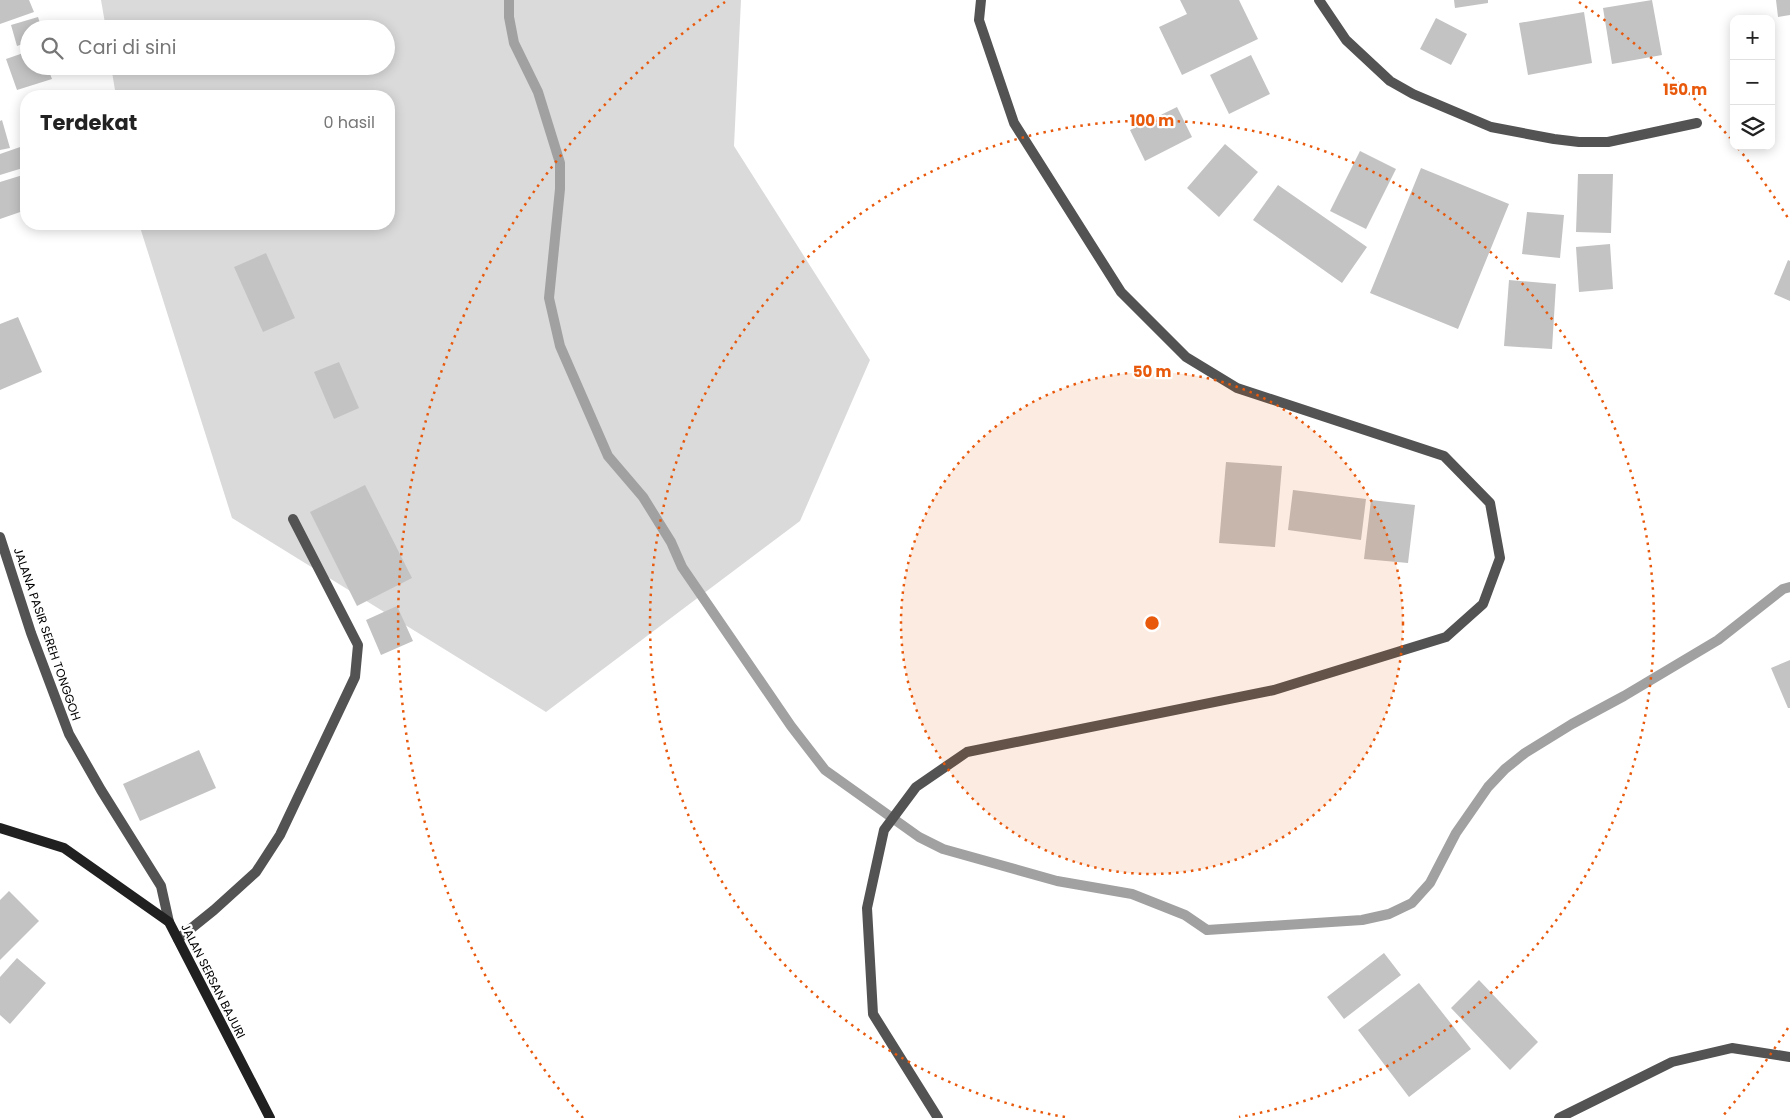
<!DOCTYPE html>
<html lang="id">
<meta charset="utf-8">
<style>
:root{--surface:#fff;--page:#f2f2f2;--text:#222;--muted:#767676;--line:#e0e0e0}
body{margin:0;font-family:Poppins,sans-serif;background:var(--page);color:var(--text)}
.controls{position:absolute;right:15px;top:15px;display:grid;overflow:hidden;border-radius:10px;box-shadow:0 2px 12px #0003}
.controls button{width:45px;height:45px;display:grid;place-items:center;padding:0;border:0;border-bottom:1px solid var(--line);background:var(--surface);color:var(--text);font:25px sans-serif}
.list{margin:0;padding:0;list-style:none}
h2{display:flex;justify-content:space-between;align-items:center;height:65px;margin:0;padding:0 20px;font-size:21px}
h2 small{font-size:16px;font-weight:400;color:var(--muted)}
.icon{flex:none;width:28px;height:28px;fill:none;stroke:currentColor;stroke-width:2;stroke-linecap:round;stroke-linejoin:round}
.map{position:relative;flex:none;width:1790px;height:1118px;overflow:hidden}
.search{position:absolute;background:var(--surface);box-shadow:0 2px 12px #0003;left:20px;top:20px;width:375px;height:55px;display:flex;align-items:center;gap:12px;box-sizing:border-box;padding:0 18px;border-radius:28px;color:var(--muted);font-size:19px}
.panel{position:absolute;background:var(--surface);box-shadow:0 2px 12px #0003;left:20px;top:90px;width:375px;height:140px;border-radius:20px}
.map>svg:first-child{display:block}
</style>
<div class="map">
<svg width="1790" height="1118" viewBox="0 0 1790 1118">
<rect width="100%" height="100%" fill="#fff"/>
<path fill="#dadada" d="M101,0H741L734,146L870,360L800,521L546,712L232,518L139,224H389V96H116L111,66H386V29H106Z"/>
<g fill="none" stroke-linecap="round" stroke-linejoin="round">
<path stroke="#a1a1a1" stroke-width="10" d="M509,0V17L514,43L538,92L560,163V189L549,298L560,346L608,456L643,497L671,542L682,567L791,726L825,770L919,837L943,849L1057,881L1132,894L1185,915L1207,930L1362,920L1389,914L1412,903L1430,883L1456,833L1488,787L1505,769L1525,753L1572,724L1624,696L1718,640L1783,589L1790,587"/>
</g>
<path fill="#c3c3c3" d="M0,0H29L34,12L0,24Z
M1180,0H1239L1258,39L1182,75L1159,27L1187,14Z
M1454,0H1488V3L1455,8Z
M1652,0L1662,55L1612,64L1603,8Z
M1776,0H1790V15L1778,17Z
M1584,12L1592,63L1528,75L1519,23Z
M38,17L42,29H29V42L17,46L11,25Z
M1436,18L1467,34L1451,65L1420,49Z
M29,51V66H47L52,79L17,90L6,59Z
M1251,55L1270,94L1229,114L1210,75Z
M1177,107L1192,137L1145,161L1130,130Z
M2,120L10,148L0,150V121Z
M1225,144L1258,172L1219,217L1187,188Z
M23,146L26,159V167L0,175V154Z
M1360,151L1396,169L1366,229L1330,211Z
M1421,168L1509,204L1458,329L1370,293Z
M26,174V210L0,219V182Z
M1578,174H1613L1611,233L1576,232Z
M1278,185L1367,247L1342,283L1253,220Z
M1527,212L1564,215L1560,258L1522,254Z
M1610,244L1613,289L1579,292L1576,247Z
M266,253L295,318L263,332L234,267Z
M1788,260L1790,261V301L1774,294Z
M1509,280L1556,284L1552,349L1504,346Z
M18,317L42,372L0,390V324Z
M339,362L359,408L334,419L314,372Z
M1226,462L1282,466L1275,547L1219,543Z
M365,485L412,578L357,606L310,512Z
M1293,490L1366,499L1361,540L1288,530Z
M1371,500L1415,505L1408,563L1364,559Z
M397,606L413,641L381,655L366,620Z
M1790,660V708H1788L1771,668Z
M199,750L216,788L140,821L123,784Z
M9,891L39,921L0,960V900Z
M1384,953L1401,975L1344,1019L1327,997Z
M17,958L46,983L10,1024L0,1015V977Z
M1479,980L1538,1042L1510,1070L1451,1008Z
M1419,983L1471,1049L1409,1097L1358,1030Z"/>
<g fill="none" stroke-linecap="round" stroke-linejoin="round">
<path stroke="#535353" stroke-width="10" d="M178,939L214,910L256,872L280,835L355,677L358,645L293,519"/>
<path stroke="#535353" stroke-width="10" d="M1319,0L1346,40L1390,81L1413,94L1491,127L1554,139L1579,142H1608L1697,123
M0,537L31,633L69,734L101,790L161,886L169,922
M938,1118L873,1014L867,908L884,830L916,787L967,752L1274,690L1446,637L1483,604L1500,558L1490,503L1444,456L1237,388L1186,357L1121,292L1014,123L979,20L981,0
M1559,1118L1672,1062L1732,1048L1790,1057"/>
<path stroke="#202020" stroke-width="10" d="M0,828L64,848L169,922L270,1118"/>
</g>
<circle cx="1152" cy="623" r="251" fill="#e8590c" fill-opacity=".12"/>
<g fill="none" stroke="#e8590c" stroke-width="2.5" stroke-dasharray="2.5 5">
<circle cx="1152" cy="623" r="251"/>
<path d="M1065 1117A502 502 0 1 1 1239 1117"/>
<path d="M1788 1028A754 754 0 0 1 1721 1118M583 1118A754 754 0 0 1 725 2M1579 2A754 754 0 0 1 1730 138M1738 148A754 754 0 0 1 1788 218"/>
</g>
<g text-anchor="middle" stroke-width="4.5" stroke-linejoin="round" paint-order="stroke">
<g font-size="12" fill="#000" stroke="#fff">
<text transform="translate(47 634) rotate(71)" y="4">JALANA PASIR SEREH TONGGOH</text>
<text transform="translate(213 981) rotate(63)" y="4">JALAN SERSAN BAJURI</text>
</g>
</g>
<circle cx="1152" cy="623" r="8" fill="#e8590c" stroke="#fff" stroke-width="2.5"/>
<g font-size="15" text-anchor="middle" font-weight="bold" fill="#e8590c" stroke="#fff" stroke-width="4.5" stroke-linejoin="round" paint-order="stroke">
<text x="1685" y="95">150 m</text>
<text x="1152" y="126">100 m</text>
<text x="1152" y="377">50 m</text>
</g>
</svg>
<div class="controls">
<button>+</button>
<button>−</button>
<button><svg class="icon" aria-label="layers" viewBox="0 0 24 24"><path d="M12 4l9 5-9 5-9-5zM3 14l9 5 9-5"/></svg></button>
</div>
<div class="search"><svg class="icon" aria-label="search" viewBox="0 0 24 24"><circle cx="10" cy="10" r="6"/><path d="M15 15l6 6"/></svg>Cari di sini</div>
<section class="panel">
<h2>Terdekat<small>0 hasil</small></h2>
<ul class="list">
</ul>
</section>
</div>
